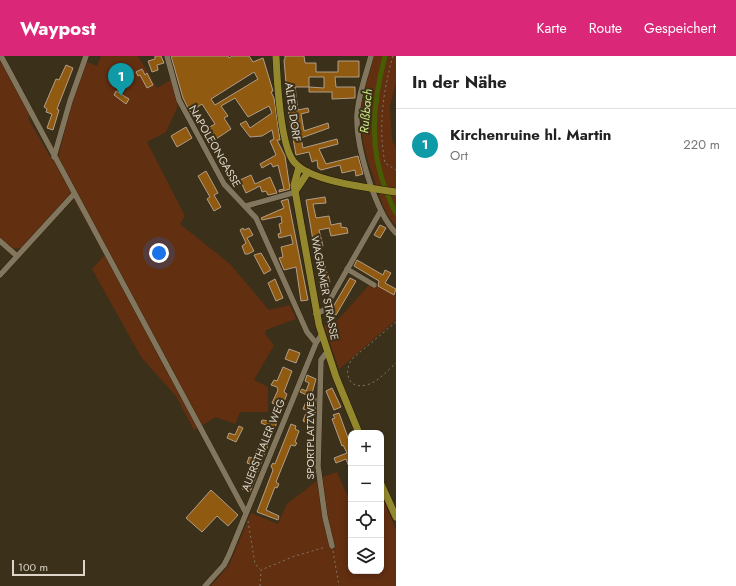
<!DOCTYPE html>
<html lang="de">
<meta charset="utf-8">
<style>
:root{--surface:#fff;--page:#f2f2f2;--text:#222;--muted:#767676;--line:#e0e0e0;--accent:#db2777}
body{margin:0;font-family:Jost,sans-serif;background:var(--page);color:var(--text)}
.controls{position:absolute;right:12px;bottom:12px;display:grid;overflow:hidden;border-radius:8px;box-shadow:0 2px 6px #0003}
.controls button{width:36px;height:36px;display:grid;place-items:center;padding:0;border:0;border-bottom:1px solid var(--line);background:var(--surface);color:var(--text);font:20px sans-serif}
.scale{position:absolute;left:12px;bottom:10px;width:73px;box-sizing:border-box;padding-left:4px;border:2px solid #dcd5c8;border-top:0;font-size:11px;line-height:14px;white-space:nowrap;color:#dcd5c8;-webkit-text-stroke:3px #3b301a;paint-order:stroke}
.you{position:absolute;left:159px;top:197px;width:14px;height:14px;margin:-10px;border:3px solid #fff;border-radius:50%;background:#1a73e8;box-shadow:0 0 0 6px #1a73e833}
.badge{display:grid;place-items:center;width:26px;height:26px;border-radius:50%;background:var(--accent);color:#fff;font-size:13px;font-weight:700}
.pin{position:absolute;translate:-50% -33px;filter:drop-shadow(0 1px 2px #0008)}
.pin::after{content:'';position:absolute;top:21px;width:14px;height:12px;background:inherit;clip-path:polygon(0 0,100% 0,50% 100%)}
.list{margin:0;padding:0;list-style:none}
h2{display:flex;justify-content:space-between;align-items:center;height:52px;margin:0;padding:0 16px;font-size:17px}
h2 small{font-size:13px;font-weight:400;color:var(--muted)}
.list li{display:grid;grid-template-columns:26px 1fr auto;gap:12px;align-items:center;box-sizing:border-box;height:72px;padding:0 16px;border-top:1px solid var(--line)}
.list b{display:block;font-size:15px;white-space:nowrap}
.list p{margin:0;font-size:13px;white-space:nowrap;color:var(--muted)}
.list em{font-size:13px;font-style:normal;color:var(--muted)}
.icon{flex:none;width:22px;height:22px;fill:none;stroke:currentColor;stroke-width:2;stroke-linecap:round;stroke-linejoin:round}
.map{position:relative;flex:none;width:396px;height:530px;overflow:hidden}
header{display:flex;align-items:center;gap:24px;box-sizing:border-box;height:56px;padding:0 20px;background:var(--accent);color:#fff}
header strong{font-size:19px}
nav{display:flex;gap:22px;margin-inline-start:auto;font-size:14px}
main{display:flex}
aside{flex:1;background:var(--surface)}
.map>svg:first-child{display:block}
</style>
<header>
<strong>Waypost</strong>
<nav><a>Karte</a><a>Route</a><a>Gespeichert</a></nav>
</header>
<main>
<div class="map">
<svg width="396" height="530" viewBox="0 0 396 530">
<rect width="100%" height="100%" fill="#3b301a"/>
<path fill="#622f11" d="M101,0H138L157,32L171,24L178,50L166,76L147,86L185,160L180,168L230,208L269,254L290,249L296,263L266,274L265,278L274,289L254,324L268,331V356H240L235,368L216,361L194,374L176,340L141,301L92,213L105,199L71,139L22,192L12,193L0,183V3L30,59L28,62L52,104L58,102L72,45L87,6L97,10Z
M374,0H396V26L390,51L392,83L396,92V170C385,159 381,144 376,129C366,101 358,75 362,45C365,30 370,15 374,0Z
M369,229L375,232L377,229L396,240V264L339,313L324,270L338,264Z
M337,416L348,441L351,442V515H381V438L396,474V530H211L229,509L251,457L278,468L287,448L322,421Z"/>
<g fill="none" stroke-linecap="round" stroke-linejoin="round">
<path stroke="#485c03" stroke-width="5" d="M385,0C373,47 368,91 387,137C390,144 392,151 396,157"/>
</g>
<path fill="#905a10" stroke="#b29d88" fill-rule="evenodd" d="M155,0H161L164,7L157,9L158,14L152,16L148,5L155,3Z
M171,0H228L229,2L232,0H249L253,6L263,2L273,35L271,36L274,42L280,84H277L285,100L290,133L279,136V134L284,133L278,109L273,111L271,107L262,112L260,108L276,99L270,85L274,83L272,74L262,80L250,81L240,68L246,65L250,72L272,57L269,50L248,61L235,42L221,50L228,60L224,62L231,73L216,83L208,72L215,68L202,48L190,56L183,42ZM254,16L258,23L215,49L211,43Z
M285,0H304L305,7H316V16H338V5H359V21H335L336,31H355V42L332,43V36H309V31H295L298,54L308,52L309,56L301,58L304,75L328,67L329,72L301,82L303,92L337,83L338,88L319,93L326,108L358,100L363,118L356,120L355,114L342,117L340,109L321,114L318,112L317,104L312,106L309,96L296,99L289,60L284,4L285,3ZM309,21H324V32L309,31Z
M66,9L73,12L57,53L59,54L53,74L47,72L52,58L46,56L47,53L44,51L56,23L59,24Z
M142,13L145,19L147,17L153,29L147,32L140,19L138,20L136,16Z
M116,35L129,43L126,48L114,39Z
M186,71L192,82L177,91L171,80Z
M206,115L218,137L214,139L221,151L214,155L207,143L210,141L198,120Z
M251,119L255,128L270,121L277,137L268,139L266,135L262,136L260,130L246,137L240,124Z
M325,141L326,147L313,148L316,162L329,160L331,169L341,167V171L347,172L348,177L331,180L329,172L319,174L323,190H320L321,198L330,226L327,225L328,229L321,230L306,144Z
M288,143L308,244L301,245L296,211L284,214L279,202L283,201L281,191L293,188L291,179L279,182L278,178L281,177L279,168L282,167L281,160L262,164L261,162L284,152L281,145Z
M380,169L386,172L380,182L374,179Z
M243,172L244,174L249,172L253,179L247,182L254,195L248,198H245L242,190L246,187L240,174Z
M261,197L271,214L264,218L254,199Z
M357,204L383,219L385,214L391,217L385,227L396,233L394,239L378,230L379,225L354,210Z
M350,222L356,225L336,259L330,256Z
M275,223L283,242L276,245L268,227Z
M289,293L300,297L296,307L285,303Z
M283,311L292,315L284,336L287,338L282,351L272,347L278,334L277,331L271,329L274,324L277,325Z
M307,319L316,323L311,341L300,336L302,333L306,335L309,327L305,325Z
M332,332L341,351L334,354L326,335Z
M308,341L316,342L315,359L313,358L310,368L303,365L307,354L303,353Z
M339,357L351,390V416L346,403L336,407L334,402L347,397L343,389L342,390L332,363L335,362L333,359Z
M262,364L277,366L250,436L242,433L253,409L247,407L249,401L253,402L268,370L261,367Z
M291,368L296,370L295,373L299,375L295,386L297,387L295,390L291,389L276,426L279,428L277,432L275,431L266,454L279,460L278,464L257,456L273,414L271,410L273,407L275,408Z
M239,370L243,372L236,386L227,382L229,377L235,379Z
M211,434L238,459L228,470L217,460L202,476L186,462Z"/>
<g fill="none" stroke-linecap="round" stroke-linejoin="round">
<defs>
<path id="minor" d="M1,0L246,457
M167,0L179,44L224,128L256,162L307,276L316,287
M371,0C366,19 358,39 357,60C356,90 375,156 396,177
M54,101L70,45L86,0
M246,150L296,136
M0,185L17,200
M347,213L374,229
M0,219L74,138
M316,258L324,254L380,156
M327,296L321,304L318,410L325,461L332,490
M205,530L224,509L229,499L316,287L322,278"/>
<path id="major" d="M276,0C277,22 280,92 295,107C312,126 370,132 396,136
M299,111L294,129L319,269L336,321L359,377
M296,134L308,116
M381,428L396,461"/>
</defs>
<use href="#minor" stroke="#221803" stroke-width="6"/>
<use href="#major" stroke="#221803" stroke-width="8"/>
<path stroke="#817866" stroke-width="1" stroke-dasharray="2 3" stroke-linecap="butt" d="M393,0C383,35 378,71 385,107L396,114
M396,266L353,302C343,314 347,334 366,329C377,327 388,314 396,307
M248,465L255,508L260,513
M333,495L339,530
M260,530L261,514L295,500L326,491"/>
<use href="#minor" stroke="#82775e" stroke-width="5.5"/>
<use href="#major" stroke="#93882d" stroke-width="7"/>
</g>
<g text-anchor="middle" stroke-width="4" stroke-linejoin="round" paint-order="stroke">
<g font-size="11" fill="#dcd5c8" stroke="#3b301a">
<text transform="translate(293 56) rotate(82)" y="4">ALTES DORF</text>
<text transform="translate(215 90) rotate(60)" y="4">NAPOLEONGASSE</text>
<text transform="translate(325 232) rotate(79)" y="4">WAGRAMER STRASSE</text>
<text transform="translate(310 380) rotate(-90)" y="4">SPORTPLATZWEG</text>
<text transform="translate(263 389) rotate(-68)" y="4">AUERSTHALER WEG</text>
</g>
<g font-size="12" font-style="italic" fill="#cced82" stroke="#3b301a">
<text transform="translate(366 55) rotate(-85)" y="4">Rußbach</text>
</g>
</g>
</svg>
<div class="controls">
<button>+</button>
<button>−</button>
<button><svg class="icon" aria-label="locate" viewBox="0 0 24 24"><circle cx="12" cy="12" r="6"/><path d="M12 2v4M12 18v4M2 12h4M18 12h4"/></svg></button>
<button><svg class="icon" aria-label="layers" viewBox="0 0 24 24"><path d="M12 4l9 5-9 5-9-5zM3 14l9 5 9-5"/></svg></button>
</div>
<div class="scale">100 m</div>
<div class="you"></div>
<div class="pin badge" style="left:121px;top:40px;background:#0f9aa8">1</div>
</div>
<aside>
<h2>In der Nähe<small></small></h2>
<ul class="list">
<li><span class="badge" style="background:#0f9aa8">1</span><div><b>Kirchenruine hl. Martin</b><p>Ort</p></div><em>220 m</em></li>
</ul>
</aside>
</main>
